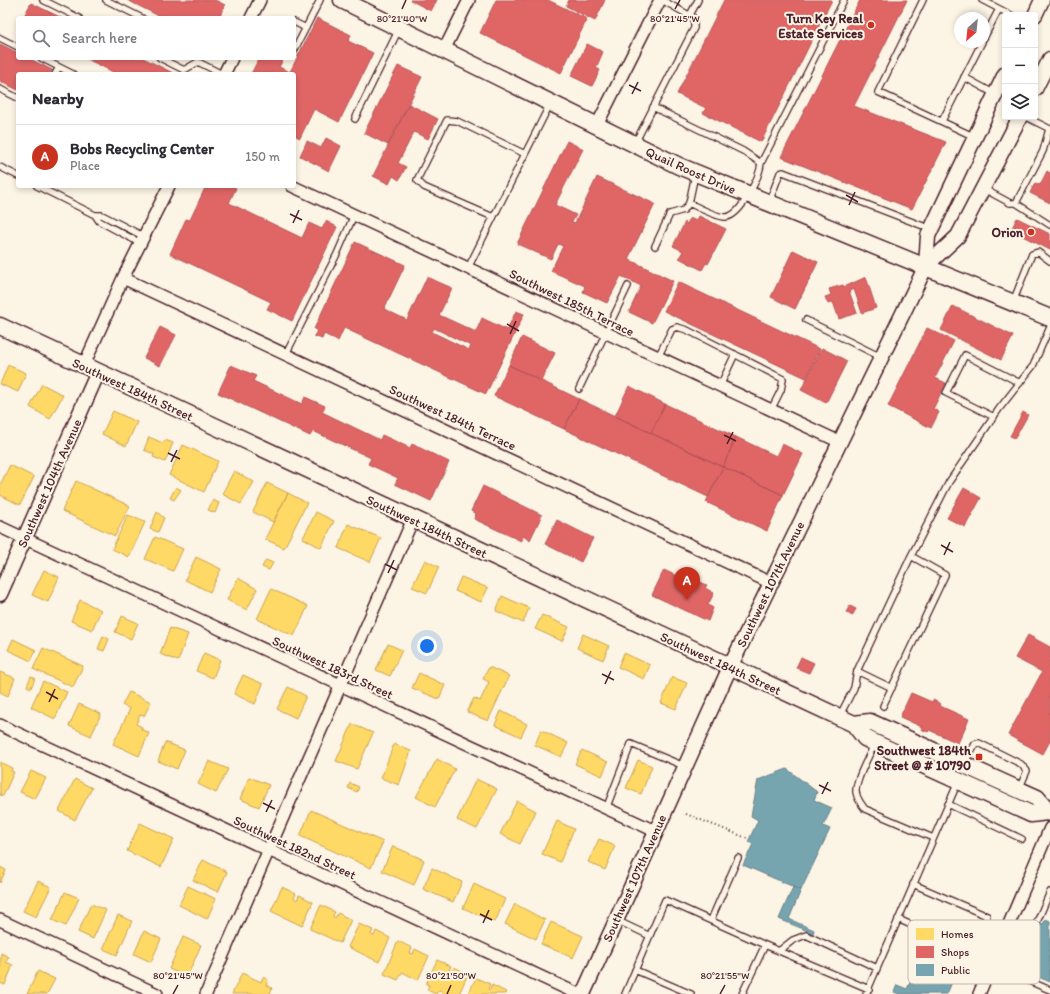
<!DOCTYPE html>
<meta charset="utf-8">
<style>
:root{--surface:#fff;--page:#f7f7f7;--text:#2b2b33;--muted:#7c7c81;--line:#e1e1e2;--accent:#c8321e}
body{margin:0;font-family:Itim,sans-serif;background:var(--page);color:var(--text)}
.controls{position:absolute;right:12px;top:12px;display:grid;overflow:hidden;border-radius:4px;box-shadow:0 2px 6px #0003}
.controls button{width:36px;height:36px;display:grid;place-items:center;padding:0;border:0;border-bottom:1px solid var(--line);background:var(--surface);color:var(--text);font:20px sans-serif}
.compass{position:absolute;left:954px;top:12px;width:36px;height:36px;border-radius:50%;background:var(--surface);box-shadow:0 2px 6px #0003;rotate:207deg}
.you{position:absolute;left:427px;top:646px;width:14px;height:14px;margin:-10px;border:3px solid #fff;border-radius:50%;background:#1a73e8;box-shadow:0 0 0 6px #1a73e833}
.badge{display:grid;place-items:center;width:26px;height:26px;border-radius:50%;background:var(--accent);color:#fff;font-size:13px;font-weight:700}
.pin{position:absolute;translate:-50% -33px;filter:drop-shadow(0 1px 2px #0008)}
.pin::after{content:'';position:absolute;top:21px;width:14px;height:12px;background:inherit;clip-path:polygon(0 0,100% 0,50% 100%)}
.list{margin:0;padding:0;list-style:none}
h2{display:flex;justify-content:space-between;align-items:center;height:52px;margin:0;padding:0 16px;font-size:17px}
h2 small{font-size:13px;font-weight:400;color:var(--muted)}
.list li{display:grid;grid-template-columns:26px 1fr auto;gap:12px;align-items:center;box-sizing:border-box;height:64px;padding:0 16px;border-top:1px solid var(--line)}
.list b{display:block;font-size:15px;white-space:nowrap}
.list p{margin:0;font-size:13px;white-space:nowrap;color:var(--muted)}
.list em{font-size:13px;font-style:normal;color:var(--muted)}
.icon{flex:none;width:22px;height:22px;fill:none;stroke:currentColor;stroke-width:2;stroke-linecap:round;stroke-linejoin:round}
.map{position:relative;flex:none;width:1050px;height:994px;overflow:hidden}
.search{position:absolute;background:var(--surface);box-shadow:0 2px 6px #0003;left:16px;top:16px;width:280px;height:44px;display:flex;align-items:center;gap:10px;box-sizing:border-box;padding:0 14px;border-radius:4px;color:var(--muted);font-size:15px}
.panel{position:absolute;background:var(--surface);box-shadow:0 2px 6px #0003;left:16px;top:72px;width:280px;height:116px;border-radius:4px}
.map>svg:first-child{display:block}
</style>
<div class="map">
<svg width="1050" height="994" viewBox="0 0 1050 994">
<rect width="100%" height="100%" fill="#fcf5e5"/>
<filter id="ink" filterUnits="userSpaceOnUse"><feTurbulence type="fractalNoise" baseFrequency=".025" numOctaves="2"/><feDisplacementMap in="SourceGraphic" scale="8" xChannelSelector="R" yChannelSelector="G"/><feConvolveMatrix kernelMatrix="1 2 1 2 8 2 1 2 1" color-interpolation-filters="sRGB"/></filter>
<g filter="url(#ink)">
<path fill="#ffd966" stroke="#c9a154" d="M8,365L26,373L18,392L0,384Z
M42,384L63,395L50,419L30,407Z
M113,411L137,422L126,446L102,434Z
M149,437L163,443L165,440L173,443L165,462L153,457L154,454L144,450Z
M183,445L218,461L204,492L169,475Z
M10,465L34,477L20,505L0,495V485Z
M234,471L254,482L241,504L222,494Z
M76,481L130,506L115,536L62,511Z
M267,483L288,493L273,522L253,512Z
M176,487L181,490L174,500L170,498Z
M288,493L307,503L284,548L265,539Z
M213,500L219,503L215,513L208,510Z
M157,512L164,518L158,532L150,529Z
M316,512L334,521L321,548L303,538Z
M128,515L145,522L129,557L112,549Z
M348,524L381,538L370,562L338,548Z
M155,537L183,549L173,571L145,559Z
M196,557L221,569L210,592L185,580Z
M266,560L273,563L269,570L262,567Z
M425,560L439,567L427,593L412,587Z
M44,570L59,577L48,602L32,595Z
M461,577L488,588L481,602L455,591Z
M238,578L257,589L247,610L227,600Z
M271,589L308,606L294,636L257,619Z
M502,596L529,608L523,623L496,611Z
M80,600L101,610L92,630L71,621Z
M542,615L569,627L562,641L535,629Z
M122,616L138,623L131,639L115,632Z
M170,628L188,634L178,661L160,654Z
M583,634L609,646L603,660L577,648Z
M103,636L109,639L104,651L98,649Z
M13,639L36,650L31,661L8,650Z
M388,644L402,650L390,676L376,670Z
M43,648L83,666L73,687L33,669Z
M204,653L220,660L213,678L196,671Z
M624,653L650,665L644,679L618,667Z
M489,667L509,676L488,721L467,712L474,698L480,701L489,682L483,679Z
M0,672L15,678L8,696L0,692Z
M419,673L445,685L439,699L412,688Z
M243,675L263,684L255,704L234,694Z
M31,676L35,678L31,688L27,686Z
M672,677L687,683L676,709L661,703Z
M43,681L67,692L55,719L31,707Z
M288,687L306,696L296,718L277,709Z
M129,692L151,702L144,716L140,715L136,724L142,727L141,729L149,733L139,756L113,744L130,709L122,705Z
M79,704L101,714L91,736L69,726Z
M501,711L527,724L521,737L495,725Z
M352,724L373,733L357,769L336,761Z
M541,730L568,743L561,757L535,745Z
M165,742L185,750L177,769L158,761Z
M394,744L411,751L399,785L381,778Z
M582,750L608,762L602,776L575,764Z
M437,759L455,769L435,807L416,797Z
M638,760L652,766L641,794L626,788Z
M209,761L228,769L216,793L198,784Z
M0,762L12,768L11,771L14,772L3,796L0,795Z
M31,771L46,778L35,799L20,792Z
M249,777L269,785L259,807L240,799Z
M75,779L92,788L75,820L59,811Z
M476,779L497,789L477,829L457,820Z
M350,783L359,787L357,792L348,788Z
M517,801L536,811L520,844L500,834Z
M311,810L383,842L371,868L300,836Z
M557,821L574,829L560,862L542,854Z
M140,823L174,839L161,867L127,851Z
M599,839L615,846L605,870L588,862Z
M393,846L424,860L414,885L382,871Z
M203,860L227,872L218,892L193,880Z
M0,867L6,870L0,883Z
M432,868L462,882L453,902L423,889Z
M38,881L51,887L36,917L23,911Z
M474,884L505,899L495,922L463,908Z
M188,886L216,899L207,919L179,905Z
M282,887L296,894L294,898L297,900L299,895L313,902L302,926L271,911Z
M65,892L79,898L66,926L52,920Z
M91,904L106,910L93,939L78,932Z
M515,904L545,920L536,939L505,924Z
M321,905L335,912L333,916L335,918L338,913L351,920L340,943L310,929Z
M118,915L132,921L117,955L103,949Z
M551,922L583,936L573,958L541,944Z
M359,924L373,930L371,935L374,936L376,931L390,938L379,962L348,947Z
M144,931L161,939L151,962L134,954Z
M183,937L201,945L187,977L169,969Z
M398,941L412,948L410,953L413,954L415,949L429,956L418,980L402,972L398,980L384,974Z
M1,953L9,957L6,962L13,965L5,985L0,983Z
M437,960L451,966L449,971L452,972L454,967L468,974L459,994H441L442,991L439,990L436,994L427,990L429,985L426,984Z
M38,971L55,979L47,994H27Z
M242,973L261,982L263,977L268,980L266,985L272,988L270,994H232Z
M476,978L490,984L488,989L490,990L492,985L506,992L505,994H468Z"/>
<path fill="#e06666" stroke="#b35154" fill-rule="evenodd" d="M127,0H215L225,5L219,18H163Z
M410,0H437L431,11Z
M496,0H548L587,19L561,73L480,33Z
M569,0H605L595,21L566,6Z
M724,0H832L761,142L703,113L706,108L677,94Z
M860,0H907L854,106L946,142L912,209L781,157Z
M31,3L62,18H23Z
M317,18L351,35L348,41L373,53L339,122L314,109L300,138L294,135V74H251L259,58L267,60L268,58H284L279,67L290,72Z
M0,44L18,53V58H28L52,70L49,74H18V90L0,81Z
M587,44L603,52L596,68L600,70L592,86L571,76Z
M85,58H143L175,74H117Z
M398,66L422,77L388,145L364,133Z
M409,104L438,119L428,139L414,132L398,163L406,167L399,180L393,176L389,184L373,176Z
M326,138L341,146L329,171L300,156L307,141L321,148Z
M567,141L583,149L555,205L576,215L572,222L575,223L597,177L655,204L628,259L673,281L652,323L629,312L641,286L621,276L607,303L583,292L585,286L551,271L563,246L558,244L551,259L517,244Z
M1047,171L1050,173V203L1030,193L1035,183L1040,185Z
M206,186H231L236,188L229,203L302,238L309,223L322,229L326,221L337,227L292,321L267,309L271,302L170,254L186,219L190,220Z
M699,216L726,229L708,264L706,263L702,270L679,258L683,251L673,246L685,222L687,224L690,218L696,221Z
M1017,218L1050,234V250L1011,230Z
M355,242L405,265L384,309L407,320L427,277L452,288L439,315L476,332L482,318L507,330L516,311L524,314L486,394L344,328L338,341L324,334L322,339L314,336L317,331L314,329ZM434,328L471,346L469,350L432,332Z
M793,250L818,262L795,309L771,297Z
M866,277L876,308L862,313L854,289L849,291L857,313L839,319L833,302L828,304L825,297L831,295L829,289L843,285L844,287Z
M678,282L820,349L806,378L664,311Z
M953,306L1013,336L1001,360L941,330Z
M160,327L176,335L160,366L144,358Z
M927,328L954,341L935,378L946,383L933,409L939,412L931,428L888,406Z
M522,337L555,353L541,381L509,365Z
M822,348L847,361L826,403L801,390Z
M231,365L256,376L253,381L302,404L305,397L325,406L322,412L380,440L382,435L410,448L412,444L449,462L431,501L395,484L398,478L368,464L371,458L313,431L310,436L218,393Z
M509,365L579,399L564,429L494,396Z
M629,386L665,404L651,433L615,416Z
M579,399L723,467L708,497L564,429Z
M665,404L736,437L723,467L651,433Z
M1023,412L1028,415L1015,438L1010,436Z
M736,437L776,456L782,444L803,454L783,495L723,467Z
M723,467L783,495L767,531L706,502Z
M483,486L542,515L530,540L523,536L521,541L474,519L476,514L471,511Z
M964,488L981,498L965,527L947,518Z
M557,520L593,538L581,562L545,544Z
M664,570L685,580L687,576L707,585L705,588L714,593L708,605L713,608L708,621L652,595Z
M850,606L856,609L852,616L846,612Z
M1028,635L1050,647V741L1043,754L1008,735L1042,672L1015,658Z
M801,657L814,663L809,673L796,668Z
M911,693L932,702L933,700L941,704L940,706L969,719L958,743L929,730L928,732L921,729L922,727L900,717Z"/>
<path fill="#76a5af" stroke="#697d87" d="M787,769L817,792L814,800L832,808L823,826L830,829L801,890L743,865L753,844L748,842L758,820L751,816L758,780Z
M793,887L801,890L789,919L814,930L812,937L807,935L808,931L779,919Z
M1046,919L1050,921V982L1020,969L1040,923L1043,924Z
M912,950L940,962L937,968L955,975L947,994H899L894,992L897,985L907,989L919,962L909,957Z"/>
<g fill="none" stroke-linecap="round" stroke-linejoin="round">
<defs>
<path id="service" d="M43,0L79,18
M106,0L142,18
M923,0L878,92L975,137
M982,0L1011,15
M690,15L698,0
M294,22L306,28
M0,38L18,47
M984,38L999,9
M294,51L320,0
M41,58L59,67
M160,58L184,70L198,62L222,74
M55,74L59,67L73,74
M964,77L995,94
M0,89L18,98
M653,107L743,151L761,163C760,176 741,216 726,217C719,218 697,207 689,203
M1026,117L1050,129
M355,119L399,29
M942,121L982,42
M635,143L694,28V18L662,0
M761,163L844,0
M0,167L18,176
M37,186L95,215
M984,189L1010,203H1016L1043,151L1049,129
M769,202L780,173L783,172L931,229
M1016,203L1050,225
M493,217L424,187L417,180L447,120L457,121L525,154
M140,243L99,221L95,215H102L143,236
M655,246L670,214L684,210L689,203L695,175
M468,268L550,104
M1013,302L1032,254L1038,252L1050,261
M806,320L881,357
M286,354L337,254L354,215
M658,357L672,329L677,327L687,330L783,379L781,390L771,410
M720,386L735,354
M579,389L628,286
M994,417L946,393L965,355L1020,383
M857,671L892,688
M883,706L945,575L911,556
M840,715L854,688L857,671L911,556L949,482L999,409L1033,366L1050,327
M874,745C869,756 855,781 856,792C857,799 861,804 865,809L933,838
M964,764L975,744L979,743L1021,764L1027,771L1019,789
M948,804L1022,839
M606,809L631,744L684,766
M898,919L971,952L987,916L913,884
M616,920L650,936
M711,920L738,858
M779,951L793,940L806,935L877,968
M992,965L1050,990
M635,970L691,994
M1014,975L1050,892
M625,994L665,900L765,945
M742,994L765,945L869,989
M866,994L958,782"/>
<path id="minor" d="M251,18L260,0
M444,50L469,0
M224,74L232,58
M597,125L660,0
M292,186L840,442
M123,278L771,583
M84,365L123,278L169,186
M0,527L655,831
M0,725L578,994
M0,920L157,994
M206,994L413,519
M979,994L1050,828"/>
<path id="tertiary" d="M1035,15L1042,0
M1035,89L1050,59
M926,266L958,236L1020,117
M0,594L98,372
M583,994L730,667L926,266L928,236L1005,74"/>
<path id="secondary" d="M342,0L679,166L1050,318
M0,326L854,724L865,738L875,743L1031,814L1047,812
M854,724L870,722L1037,798L1050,813"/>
</defs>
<use href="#service" stroke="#4a1f2b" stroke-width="8"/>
<use href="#minor" stroke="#4a1f2b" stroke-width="14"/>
<use href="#tertiary" stroke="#4a1f2b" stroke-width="17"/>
<use href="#secondary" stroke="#4a1f2b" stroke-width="19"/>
<path stroke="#4a1f2b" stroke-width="2" stroke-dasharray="1 3" stroke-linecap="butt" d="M686,814L749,839"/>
<use href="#service" stroke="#fcf5e5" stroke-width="5.5"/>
<use href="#minor" stroke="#fcf5e5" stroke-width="11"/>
<use href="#tertiary" stroke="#fcf5e5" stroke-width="14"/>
<use href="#secondary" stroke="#fcf5e5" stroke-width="16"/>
</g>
</g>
<path fill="none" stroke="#4a1f2b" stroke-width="1.5" d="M402,9L406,0M675,9L680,0M629,85L641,91M632,94L638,82M846,195L858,202M849,205L855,192M290,214L302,220M293,223L299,210M507,324L519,331M510,334L516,321M724,435L736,441M727,444L733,432M168,453L180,459M171,462L177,450M941,545L953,552M944,555L950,542M385,564L397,570M388,573L394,560M602,674L614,680M605,684L611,671M46,692L58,699M49,702L55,689M819,785L831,791M822,794L828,782M263,803L275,809M266,812L272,800M480,914L492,920M483,923L489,910M173,994L178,985M447,994L451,985M720,994L725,985"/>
<g fill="#c8321e" stroke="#fcf5e5" stroke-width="1.5">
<circle cx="871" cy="25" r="4"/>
<circle cx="1031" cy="232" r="4"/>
<rect x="975" y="753" width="8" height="8" rx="2"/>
</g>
<g text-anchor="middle" stroke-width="4" stroke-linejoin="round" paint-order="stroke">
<g font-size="13" font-weight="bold" fill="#4a1f2b" stroke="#fcf5e5" text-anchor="end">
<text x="863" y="23">Turn Key Real<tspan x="863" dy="15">Estate Services</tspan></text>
<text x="1023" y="237">Orion</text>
<text x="971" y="755">Southwest 184th<tspan x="971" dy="15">Street @ # 10790</tspan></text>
</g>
<g font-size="13" fill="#4a1f2b" stroke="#fcf5e5">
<text transform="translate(691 170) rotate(24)" y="5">Quail Roost Drive</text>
<text transform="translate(572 302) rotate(26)" y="5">Southwest 185th Terrace</text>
<text transform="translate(133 389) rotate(25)" y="5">Southwest 184th Street</text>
<text transform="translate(453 417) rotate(25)" y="5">Southwest 184th Terrace</text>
<text transform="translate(49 483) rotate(-66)" y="5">Southwest 104th Avenue</text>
<text transform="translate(427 526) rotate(25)" y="5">Southwest 184th Street</text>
<text transform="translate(770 584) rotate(-64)" y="5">Southwest 107th Avenue</text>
<text transform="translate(721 663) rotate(25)" y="5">Southwest 184th Street</text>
<text transform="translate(333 667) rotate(25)" y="5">Southwest 183rd Street</text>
<text transform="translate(295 847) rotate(25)" y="5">Southwest 182nd Street</text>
<text transform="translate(634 878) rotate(-66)" y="5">Southwest 107th Avenue</text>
</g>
</g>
<rect x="908" y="920" width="132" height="64" rx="6" fill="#fcf5e5" stroke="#c7b5ad" stroke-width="1"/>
<rect x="916" y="928" width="18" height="12" fill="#ffd966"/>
<rect x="916" y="946" width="18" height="12" fill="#e06666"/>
<rect x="916" y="964" width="18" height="12" fill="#76a5af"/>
<g font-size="11" fill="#4a1f2b">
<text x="941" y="938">Homes</text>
<text x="941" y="956">Shops</text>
<text x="941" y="974">Public</text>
</g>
<g font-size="10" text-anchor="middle" fill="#4a1f2b" stroke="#fcf5e5" stroke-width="4" stroke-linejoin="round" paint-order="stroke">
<text x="402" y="22">80°21'40"W</text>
<text x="675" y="22">80°21'45"W</text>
<text x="178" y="979">80°21'45"W</text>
<text x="451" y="979">80°21'50"W</text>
<text x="725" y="979">80°21'55"W</text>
</g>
</svg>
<div class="controls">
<button>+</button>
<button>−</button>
<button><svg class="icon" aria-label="layers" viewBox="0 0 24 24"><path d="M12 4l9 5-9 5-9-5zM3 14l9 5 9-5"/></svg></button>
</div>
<svg class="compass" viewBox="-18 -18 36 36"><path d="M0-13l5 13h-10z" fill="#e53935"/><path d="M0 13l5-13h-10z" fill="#7c7c81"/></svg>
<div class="you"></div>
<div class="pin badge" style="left:687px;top:600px">A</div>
<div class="search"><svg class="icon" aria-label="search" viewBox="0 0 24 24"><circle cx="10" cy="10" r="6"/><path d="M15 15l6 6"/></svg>Search here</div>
<section class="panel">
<h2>Nearby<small></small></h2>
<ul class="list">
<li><span class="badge">A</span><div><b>Bobs Recycling Center</b><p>Place</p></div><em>150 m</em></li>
</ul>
</section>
</div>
